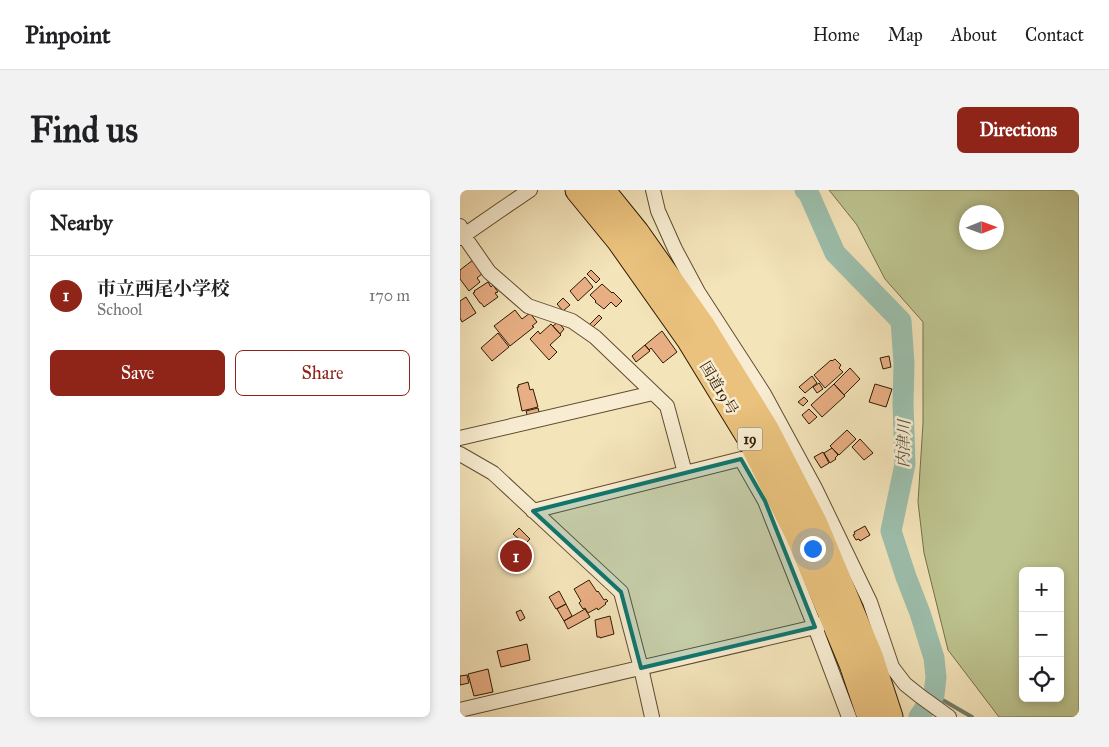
<!DOCTYPE html>
<meta charset="utf-8">
<style>
:root{--surface:#fff;--page:#f2f2f2;--text:#202124;--muted:#757577;--line:#e0e0e0;--accent:#8f2418}
body{margin:0;font-family:"IM FELL Great Primer","Noto Serif JP",serif;background:var(--page);color:var(--text)}
.controls{position:absolute;right:15px;bottom:15px;display:grid;overflow:hidden;border-radius:8px;box-shadow:0 2px 8px #0003}
.controls button{width:45px;height:45px;display:grid;place-items:center;padding:0;border:0;border-bottom:1px solid var(--line);background:var(--surface);color:var(--text);font:25px sans-serif}
.compass{position:absolute;left:499px;top:15px;width:45px;height:45px;border-radius:50%;background:var(--surface);box-shadow:0 2px 8px #0003;rotate:89deg}
.you{position:absolute;left:352px;top:358px;width:18px;height:18px;margin:-12px;border:4px solid #fff;border-radius:50%;background:#1a73e8;box-shadow:0 0 0 8px #1a73e833}
.badge{display:grid;place-items:center;width:32px;height:32px;border-radius:50%;background:var(--accent);color:#fff;font-size:16px;font-weight:700}
.pin{position:absolute;translate:-50% -50%;border:2px solid #fff;box-shadow:0 1px 5px #0006}
.list{margin:0;padding:0;list-style:none}
h2{display:flex;justify-content:space-between;align-items:center;height:65px;margin:0;padding:0 20px;font-size:21px}
h2 small{font-size:16px;font-weight:400;color:var(--muted)}
.list li{display:grid;grid-template-columns:32px 1fr auto;gap:15px;align-items:center;box-sizing:border-box;height:80px;padding:0 20px;border-top:1px solid var(--line)}
.list b{display:block;font-size:19px;white-space:nowrap}
.list p{margin:0;font-size:16px;white-space:nowrap;color:var(--muted)}
.list em{font-size:16px;font-style:normal;color:var(--muted)}
.actions{display:flex;gap:10px;padding:15px 20px}
.actions a{flex:1;padding:11px 0;border:1px solid var(--accent);border-radius:8px;text-align:center;font-size:18px;color:var(--accent)}
.actions .main{background:var(--accent);color:#fff}
.icon{flex:none;width:28px;height:28px;fill:none;stroke:currentColor;stroke-width:2;stroke-linecap:round;stroke-linejoin:round}
.map{position:relative;flex:none;width:619px;height:527px;overflow:hidden;border-radius:8px}
header{display:flex;align-items:center;gap:30px;box-sizing:border-box;height:70px;padding:0 25px;background:var(--surface);border-bottom:1px solid var(--line)}
header strong{font-size:24px}
nav{display:flex;gap:28px;margin-inline-start:auto;font-size:18px}
.intro{display:flex;align-items:center;justify-content:space-between;box-sizing:border-box;height:120px;padding:0 30px}
h1{margin:0;font-size:35px}
.button{padding:12px 22px;border-radius:8px;background:var(--accent);color:#fff;font-size:18px;font-weight:700}
main{display:flex;gap:30px;padding:0 30px}
aside{flex:1;background:var(--surface);border-radius:8px;box-shadow:0 2px 8px #0003}
.map>svg:first-child{display:block}
</style>
<header>
<strong>Pinpoint</strong>
<nav><a>Home</a><a>Map</a><a>About</a><a>Contact</a></nav>
</header>
<div class="intro"><h1>Find us</h1><a class="button">Directions</a></div>
<main>
<aside>
<h2>Nearby<small></small></h2>
<ul class="list">
<li><span class="badge">1</span><div><b>市立西尾小学校</b><p>School</p></div><em>170 m</em></li>
</ul>
<div class="actions"><a class="main">Save</a><a>Share</a></div>
</aside>
<div class="map">
<svg width="619" height="527" viewBox="0 0 619 527">
<rect width="100%" height="100%" fill="#f4e4ba"/>
<filter id="stains"><feTurbulence type="fractalNoise" baseFrequency=".004" numOctaves="4"/><feColorMatrix values="0 0 0 0 .2 0 0 0 0 .09 0 0 0 0 .02 0 0 0 .5 -.17"/></filter>
<radialGradient id="worn" r=".72"><stop offset=".6" stop-color="#630" stop-opacity="0"/><stop offset="1" stop-color="#630" stop-opacity=".3"/></radialGradient>
<path fill="#bdc48f" stroke="#766f48" fill-rule="evenodd" d="M369,0H619V527H539L488,460L464,363L458,312L463,233V132L425,89L397,35ZM507,22H536V52H507ZM563,381H600V508H563Z"/>
<g fill="none" stroke-linecap="round" stroke-linejoin="round">
<path stroke="#707d69" stroke-width="4" d="M474,505L512,527"/>
<path stroke="#9cbfad" stroke-width="21" d="M345,0L348,2L375,63L441,131L444,173L443,213L445,274L431,341L446,387L460,423L474,468L476,487L474,505L459,527"/>
</g>
<path fill="#e9af84" stroke="#2e1a02" d="M13,70L23,83L17,88L20,92L9,101L0,89V80Z
M131,80L140,89L136,93L127,84Z
M125,87L133,97L118,111L110,101Z
M28,92L31,97L33,95L38,102L35,103L38,107L24,117L21,113H20L13,103L15,102L14,101Z
M142,94L152,103L153,102L162,111L156,117L151,112L144,119L135,112L136,111L130,105Z
M6,107L16,123L2,132L0,128V111Z
M103,108L110,115L103,121L97,114Z
M55,120L62,129L70,123L77,132L72,136L74,137L50,156L34,136Z
M139,125L142,128L132,138L129,135Z
M98,132L104,139L100,144L93,136Z
M91,134L101,145L90,155L97,162L89,170L70,149L78,141L80,144Z
M202,141L217,162L203,173L191,158L189,160L185,155Z
M38,143L49,157L32,171L21,158Z
M185,155L190,161L176,172L172,166Z
M429,166L431,177L423,179L420,168Z
M375,169L381,175L379,178L383,182L365,198L354,185L371,170L372,171Z
M390,178L400,189L384,205L374,194Z
M352,186L357,193L345,203L339,197Z
M68,192L70,200L73,199L78,217L62,221L57,197H59L58,195Z
M359,193L363,199L357,203L353,197Z
M374,194L385,206L362,227L351,215Z
M415,194L432,199L426,217L409,212Z
M344,207L348,211L343,216L338,212Z
M78,218L80,225L68,228L66,221Z
M349,219L357,227L349,234L342,225Z
M387,240L396,249L379,265L370,256Z
M400,249L413,263L404,270L392,257Z
M372,258L378,265L375,268L376,269L370,273L364,263Z
M363,262L369,273L361,278L354,267Z
M405,336L410,345L400,351L399,349L396,350L393,345L395,344L394,342Z
M59,338L70,349L65,354L53,344Z
M129,390L137,402L138,401L144,410L146,409L148,411L145,413L146,414L138,420L137,418L128,423L125,418L123,419L119,413L121,411L114,399Z
M99,401L106,414L96,419L89,407Z
M106,414L112,426L104,431L97,419Z
M125,419L130,427L108,439L104,431Z
M61,420L65,428L60,431L56,422Z
M150,426L154,444L140,448V447H137L135,430Z
M67,454L70,470L41,477L37,461Z
M28,479L33,502L14,506L8,484Z
M7,485L9,493L0,495V486Z"/>
<g fill="none" stroke-linecap="round" stroke-linejoin="round">
<defs>
<path id="street" d="M193,0L198,21L215,59L238,102L304,204L355,298L410,412L432,477L445,494L460,506L489,527
M0,36L4,46L29,82L68,116L112,131L135,147L207,216L225,283
M0,48L39,21L70,0
M0,248L193,203
M0,264L33,283L161,402L181,478L192,527
M73,321L281,269L305,311L355,437L389,527
M0,520L355,437L363,433"/>
<path id="highway" d="M118,0L159,50L229,149L289,247L338,345L392,474L410,527
M142,0L176,42L243,137L306,239L355,334L410,466L430,527"/>
</defs>
<use href="#street" stroke="#604c30" stroke-width="16"/>
<use href="#highway" stroke="#2e1a02" stroke-width="27"/>
<use href="#street" stroke="#f8edd2" stroke-width="14"/>
<use href="#highway" stroke="#eac27d" stroke-width="25"/>
</g>
<path fill="#0f766e" fill-opacity="0.2" stroke="#0f766e" stroke-width="4" stroke-linejoin="round" d="M281,269L305,311L355,437L181,478L161,402L73,321Z"/>
<g text-anchor="middle" stroke-width="5" stroke-linejoin="round" paint-order="stroke">
<rect fill="#f8edd2" stroke="#6b5940" stroke-width="1" x="277.5" y="237.5" width="25" height="23" rx="4"/>
<g font-size="14" font-weight="bold" fill="#2e1a02">
<text x="290" y="254">19</text>
</g>
<g font-size="15" fill="#2e1a02" stroke="#f8edd2">
<text transform="translate(259 198) rotate(59)" y="5">国道19号</text>
</g>
<g font-size="16" font-style="italic" fill="#54543e" stroke="#f8edd2">
<text transform="translate(443 254) rotate(-89)" y="6">内津川</text>
</g>
</g>
<rect width="100%" height="100%" filter="url(#stains)"/>
<rect width="100%" height="100%" fill="url(#worn)"/>
</svg>
<div class="controls">
<button>+</button>
<button>−</button>
<button><svg class="icon" aria-label="locate" viewBox="0 0 24 24"><circle cx="12" cy="12" r="6"/><path d="M12 2v4M12 18v4M2 12h4M18 12h4"/></svg></button>
</div>
<svg class="compass" viewBox="-18 -18 36 36"><path d="M0-13l5 13h-10z" fill="#e53935"/><path d="M0 13l5-13h-10z" fill="#757577"/></svg>
<div class="you"></div>
<div class="pin badge" style="left:56px;top:366px">1</div>
</div>
</main>
